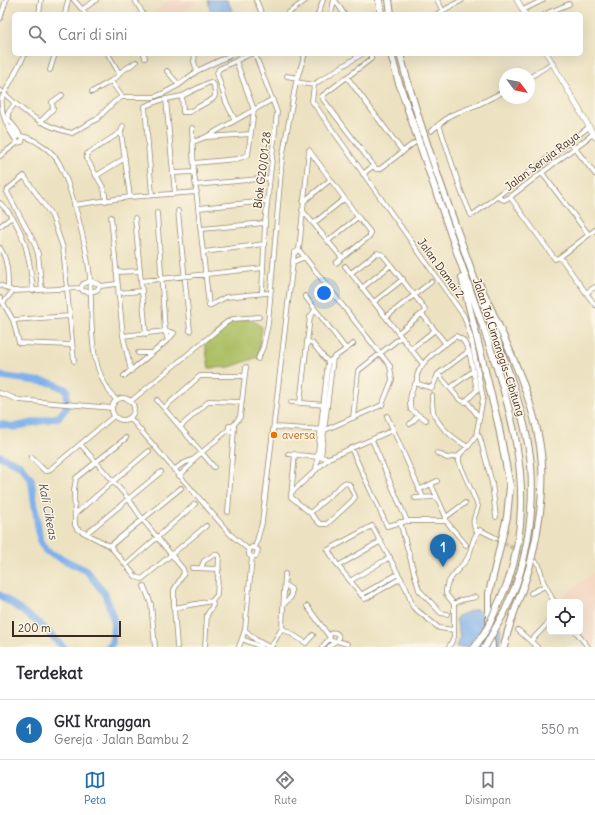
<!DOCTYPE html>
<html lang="id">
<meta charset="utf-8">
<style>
:root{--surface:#fff;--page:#f7f7f7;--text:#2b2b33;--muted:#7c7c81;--line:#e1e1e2;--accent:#1f6fb2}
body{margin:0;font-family:Delius,sans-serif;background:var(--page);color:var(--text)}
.controls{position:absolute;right:12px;bottom:12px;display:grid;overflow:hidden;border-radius:6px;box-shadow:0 4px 16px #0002}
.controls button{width:36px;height:36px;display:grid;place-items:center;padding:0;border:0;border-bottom:1px solid var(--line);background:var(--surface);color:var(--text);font:20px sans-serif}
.compass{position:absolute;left:499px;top:68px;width:36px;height:36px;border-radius:50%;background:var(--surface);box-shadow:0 4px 16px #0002;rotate:122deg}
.scale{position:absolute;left:12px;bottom:10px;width:109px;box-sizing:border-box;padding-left:4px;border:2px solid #3b2a1e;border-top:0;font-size:11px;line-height:14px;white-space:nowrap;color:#3b2a1e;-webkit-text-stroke:3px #fcf5e5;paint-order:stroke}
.you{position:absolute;left:324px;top:293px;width:14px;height:14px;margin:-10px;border:3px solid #fff;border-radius:50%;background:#1a73e8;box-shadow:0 0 0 6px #1a73e833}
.badge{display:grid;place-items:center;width:26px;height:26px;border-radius:50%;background:var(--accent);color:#fff;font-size:13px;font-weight:700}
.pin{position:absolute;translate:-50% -33px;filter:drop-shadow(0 1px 2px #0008)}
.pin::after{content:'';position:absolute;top:21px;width:14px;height:12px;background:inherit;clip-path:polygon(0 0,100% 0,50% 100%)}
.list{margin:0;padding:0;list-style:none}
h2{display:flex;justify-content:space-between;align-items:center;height:52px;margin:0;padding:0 16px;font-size:17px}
h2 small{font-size:13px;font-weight:400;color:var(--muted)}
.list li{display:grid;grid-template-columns:26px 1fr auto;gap:12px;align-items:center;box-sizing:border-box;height:60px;padding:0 16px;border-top:1px solid var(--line)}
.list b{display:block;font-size:15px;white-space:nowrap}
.list p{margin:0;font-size:13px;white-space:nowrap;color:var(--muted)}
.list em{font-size:13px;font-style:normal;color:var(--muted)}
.icon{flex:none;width:22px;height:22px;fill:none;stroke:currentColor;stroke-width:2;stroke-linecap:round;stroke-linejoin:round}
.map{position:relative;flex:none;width:595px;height:647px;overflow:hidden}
.search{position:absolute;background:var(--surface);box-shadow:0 4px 16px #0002;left:12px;right:12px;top:12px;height:44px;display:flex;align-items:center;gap:10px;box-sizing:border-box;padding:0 14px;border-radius:6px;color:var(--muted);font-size:15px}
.sheet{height:112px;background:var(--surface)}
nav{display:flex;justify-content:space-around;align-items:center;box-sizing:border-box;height:56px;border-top:1px solid var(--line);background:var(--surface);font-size:11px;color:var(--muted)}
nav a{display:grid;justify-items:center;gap:2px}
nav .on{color:var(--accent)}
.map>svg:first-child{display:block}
</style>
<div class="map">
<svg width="595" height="647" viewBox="0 0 595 647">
<rect width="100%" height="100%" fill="#fcf5e5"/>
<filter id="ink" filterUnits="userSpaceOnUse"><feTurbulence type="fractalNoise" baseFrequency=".025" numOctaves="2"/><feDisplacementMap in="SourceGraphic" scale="8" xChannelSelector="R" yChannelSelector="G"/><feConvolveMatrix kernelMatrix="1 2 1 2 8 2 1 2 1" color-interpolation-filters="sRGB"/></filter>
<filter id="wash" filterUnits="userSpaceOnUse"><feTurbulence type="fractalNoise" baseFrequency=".012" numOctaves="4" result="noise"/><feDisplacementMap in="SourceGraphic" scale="16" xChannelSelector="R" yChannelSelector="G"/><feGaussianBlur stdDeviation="0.9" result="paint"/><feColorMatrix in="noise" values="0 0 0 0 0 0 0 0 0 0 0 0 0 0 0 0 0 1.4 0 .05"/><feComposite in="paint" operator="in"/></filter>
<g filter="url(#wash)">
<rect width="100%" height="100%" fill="#ece2c1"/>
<path fill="#f3d4bf" d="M169,0H199L181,14H152Z
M595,572V647H590L579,632L580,602H555Z"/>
<path fill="#aabe62" stroke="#727440" d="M250,319L262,327L258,357L230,367L209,368L205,344L227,322Z"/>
<path fill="#80b1eb" stroke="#5e6e84" d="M208,0H227L234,14H211Z
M476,609L496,623L501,629L499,647H456L460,636L456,619L458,616Z"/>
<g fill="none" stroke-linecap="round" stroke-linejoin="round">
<path stroke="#80b1eb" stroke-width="7" d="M0,376L52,383L67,390L66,408L59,417L14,427L0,424
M0,456L20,465L31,479L40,541L46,551L87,571L105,594L114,621L112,643L108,647
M0,595L40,624L63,647"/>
</g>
</g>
<g filter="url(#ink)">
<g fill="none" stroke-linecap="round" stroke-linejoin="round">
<path stroke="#c9bda0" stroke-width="4" stroke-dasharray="4 2" stroke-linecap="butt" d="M499,540L533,560"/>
<defs>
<path id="minor" d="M74,0L86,14
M135,0L143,14
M256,0L262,14
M335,0L344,14
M437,0L443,11
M83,9L96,0
M523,10L543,0
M39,14L41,0
M65,14L68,0
M287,14L306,0
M318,14L323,0
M331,14L334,0
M437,14L462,0
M545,14L569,4
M0,19L6,0
M108,54L119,73L118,76L111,81L122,97
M144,54L145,58
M195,54L194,62L197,71
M255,54L277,112L265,223L262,292
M362,54L319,81L314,85L312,101L464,316L471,338L483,398L476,436L468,447L462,452L459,456V462L478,506C475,517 470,522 477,532
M371,54V59L322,96L323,99L376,169H380L414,143
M50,70L55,54
M167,71L179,85
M119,73L136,62
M287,76L297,78
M347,77L403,152
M529,78L552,63
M296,82L314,85
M0,90L1,91
M92,92L111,81
M7,96C27,115 45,127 72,133L97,119L114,102L122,97H154L162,94L179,85L197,71L233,54
M166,100L175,194
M15,103L8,113C7,123 17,126 20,136C33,137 53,151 59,163C72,187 85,242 89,269C95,314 83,363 116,400
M235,120L226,102L217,73L219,69L250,54
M40,122L53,109L52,102L62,95
M439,124L461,191L471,215L474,214L589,127
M123,126L121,132L130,197
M9,127L18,135
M192,128L194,172L209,306L226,297L267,293
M431,131L451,115L477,105L505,91
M207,137L251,134
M15,139C7,127 0,113 2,98L25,54
M193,142L206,137L273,99
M570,142L595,174
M0,156L17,143L22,142L23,138L20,136L15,138L17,143
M194,163L237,159L248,155L254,110L236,61
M173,173L194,172
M542,173L589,235
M363,174L373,166
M96,176L125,158
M196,185L269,178
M152,195L145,106L161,100L182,96L210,82L214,85L215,96L213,99L189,112H183L182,96
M497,197L504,200L510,197L593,134
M510,197L555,259L560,257L595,230
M106,201L104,189L87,159V154L121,132
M303,202L330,180
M0,203C25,226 30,259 33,291
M74,205L130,197L197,192
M199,208L267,201
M302,210L342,258
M178,211L190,331
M157,213L165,331L168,340
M111,217L123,336L131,371
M135,218L146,334
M314,223L344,199
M0,226L12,217
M202,229L265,223
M328,241L358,217L370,232V236L336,263
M0,248C8,260 8,274 8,289
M299,250L309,150L358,217
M204,252L264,244
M560,257L595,305
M293,262L305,257
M345,266L422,363
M116,272L140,271
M351,273L377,253L383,255L425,309L424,312L398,333
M90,281L99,284L100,286L97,290L90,292L83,291L81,288L83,284Z
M141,281L263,268
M0,285L13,291L81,288
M100,286L117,284
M362,288L391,265
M42,290L38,254L34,242L7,192L8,189L24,176L52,216L63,248L74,361
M118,293L141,291
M586,293L595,287
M305,296L346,349
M0,298L13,320L19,343L72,345
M374,302L403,279
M3,303L13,291
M422,314L446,344
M386,317L431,282
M13,320L70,316
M123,336L165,331L174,333L168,340L124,376
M307,341L312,343L328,362L353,344
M411,349L435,330
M138,353H150
M258,359L263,347L268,324L282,159L296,82L305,54
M438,374L460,400L465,402L477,390L469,351L438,374L432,388L418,384C410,367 444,345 456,336L463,340L469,351
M416,382C411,391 408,400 411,410L426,420
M450,388L473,371
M0,393L19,400L112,408
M432,395C432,401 432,409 434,414C440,428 456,440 468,447
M112 409a11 11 0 1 1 22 0a11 11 0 1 1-22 0Z
M157,400L214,467
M466,400L478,416
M131,401L227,322L233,319L259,317
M291,402L325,405
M300,403L310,317L315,310
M164,408L200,376H245
M387,416L423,497
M130,418L230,534L249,550V555L252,557L245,630L239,647
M353,418L358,371L401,337
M410,424L418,416
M233,426L240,417L246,367
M180,427L209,401L242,402
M477,433L480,438L492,483L496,517
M126,438L76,478L74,490L75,525L77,529L110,546L136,577L142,579L206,526
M372,440L407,521
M81,445L128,498L143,520L183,569L184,573L174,590V608L177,647
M351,448L387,526L407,521H446
M437,453L447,458L459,456
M288,454L329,458L393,430
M295,454L291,497L310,513
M31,457L45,471H48L114,416
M321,457L333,358
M174,470L182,464L194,459
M316,470L328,362
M179,476L191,465L194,459L228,430
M344,483L349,484L355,497L352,501L327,524H320L310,513Z
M431,484L446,517V521L466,545
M419,490L437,481
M291,493L329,458
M415,498L436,497
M228,512L234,428L233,426H229V431L233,432
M75,514L149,451
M446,517L465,503
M400,522L419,590L441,613L447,614
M87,533L161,472
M110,546L181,488
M255,548L262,523L294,253L299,250L390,366L392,380L382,405L325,430L275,427
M249,550L252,547L258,550L256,556L252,557
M536,562L539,565L543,581L554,602
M126,565L195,504
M338,566L381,541
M192,568L219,569
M401,578L365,599L338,566L328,550L372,526L406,588L413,607L439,628L454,630
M350,581L390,557
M144,586L151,604L155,647
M531,593L545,586
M361,595L398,574
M284,604L291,597V589L285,585
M454,604L461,600L476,597
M307,606L329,636
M174,608L212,601L217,595L219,556L215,554L204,561L201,568
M282,628L306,643L313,635
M245,630L256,640L269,647
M518,630L537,647
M576,632L588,647
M329.5 637a4.5 4.5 0 1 1 9 0a4.5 4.5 0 1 1-9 0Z
M242,639L261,647
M337,641L347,644
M531,641L550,621
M205,647L207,615L213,605L212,601
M271,647L282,628L285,574
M322,647L329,639
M329,647L334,642
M449,647L454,637V604L446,594C444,581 460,569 467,559C472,551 472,536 480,530L496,538"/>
<path id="major" d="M517,0L525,14
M547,54L595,137"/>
<path id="highway" d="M379,0L381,14
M389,0L391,14
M391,54L398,80C420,145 442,210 465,275C499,375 544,475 508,582
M400,54C420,130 448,204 474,278C495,336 525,404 531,465C534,504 529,548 516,585
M462,278L498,423L510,486L507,517L489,593V619L492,647
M480,285C504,338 539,406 542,465C544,493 538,533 531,561C524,590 510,617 504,647"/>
</defs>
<use href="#minor" stroke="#948670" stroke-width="5.5"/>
<use href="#major" stroke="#948670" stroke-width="6"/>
<use href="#highway" stroke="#948670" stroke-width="8"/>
<use href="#minor" stroke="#fff" stroke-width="4"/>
<use href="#major" stroke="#fff" stroke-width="5"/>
<use href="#highway" stroke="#fff" stroke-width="6"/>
<defs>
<path id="highway-bridge" d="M475,647L488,627L508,582
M485,647L505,611L516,585"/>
</defs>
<use href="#highway-bridge" stroke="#948670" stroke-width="8" stroke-linecap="butt"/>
<use href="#highway-bridge" stroke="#fff" stroke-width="6"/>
</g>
</g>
<circle fill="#e8710a" stroke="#fcf5e5" stroke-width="1.5" cx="274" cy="435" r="4"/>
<g text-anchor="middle" stroke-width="3" stroke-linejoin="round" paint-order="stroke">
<g font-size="11" fill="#3b2a1e" stroke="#fcf5e5">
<text transform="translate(542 161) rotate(-37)" y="4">Jalan Seruja Raya</text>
<text transform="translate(262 170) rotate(-83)" y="4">Blok G20/01-28</text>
<text transform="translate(441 268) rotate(54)" y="4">Jalan Damai 2</text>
<text transform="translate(499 347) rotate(72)" y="4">Jalan Tol Cimanggis–Cibitung</text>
</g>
<g font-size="11" fill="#c56008" stroke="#fcf5e5" text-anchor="start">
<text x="282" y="439">aversa</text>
</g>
<g font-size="12" font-style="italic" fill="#50525c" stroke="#fcf5e5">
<text transform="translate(48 511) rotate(79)" y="4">Kali Cikeas</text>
</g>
</g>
</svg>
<div class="controls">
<button><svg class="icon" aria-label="locate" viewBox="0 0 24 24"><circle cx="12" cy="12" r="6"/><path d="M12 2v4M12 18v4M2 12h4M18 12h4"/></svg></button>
</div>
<svg class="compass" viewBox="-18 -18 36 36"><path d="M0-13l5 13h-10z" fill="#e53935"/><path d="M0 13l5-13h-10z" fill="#7c7c81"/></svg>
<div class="scale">200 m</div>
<div class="you"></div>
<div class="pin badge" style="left:443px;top:567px">1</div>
<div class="search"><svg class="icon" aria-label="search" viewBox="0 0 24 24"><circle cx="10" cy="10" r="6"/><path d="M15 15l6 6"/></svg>Cari di sini</div>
</div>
<section class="sheet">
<h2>Terdekat<small></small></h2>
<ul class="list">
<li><span class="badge">1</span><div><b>GKI Kranggan</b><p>Gereja · Jalan Bambu 2</p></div><em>550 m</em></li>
</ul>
</section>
<nav>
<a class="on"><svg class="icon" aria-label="map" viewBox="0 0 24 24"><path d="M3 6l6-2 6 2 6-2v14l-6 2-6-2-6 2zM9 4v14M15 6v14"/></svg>Peta</a>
<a><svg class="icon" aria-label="directions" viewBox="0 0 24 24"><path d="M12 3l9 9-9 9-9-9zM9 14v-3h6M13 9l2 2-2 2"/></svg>Rute</a>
<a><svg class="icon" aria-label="saved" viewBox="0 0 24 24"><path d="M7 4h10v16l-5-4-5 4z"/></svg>Disimpan</a>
</nav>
